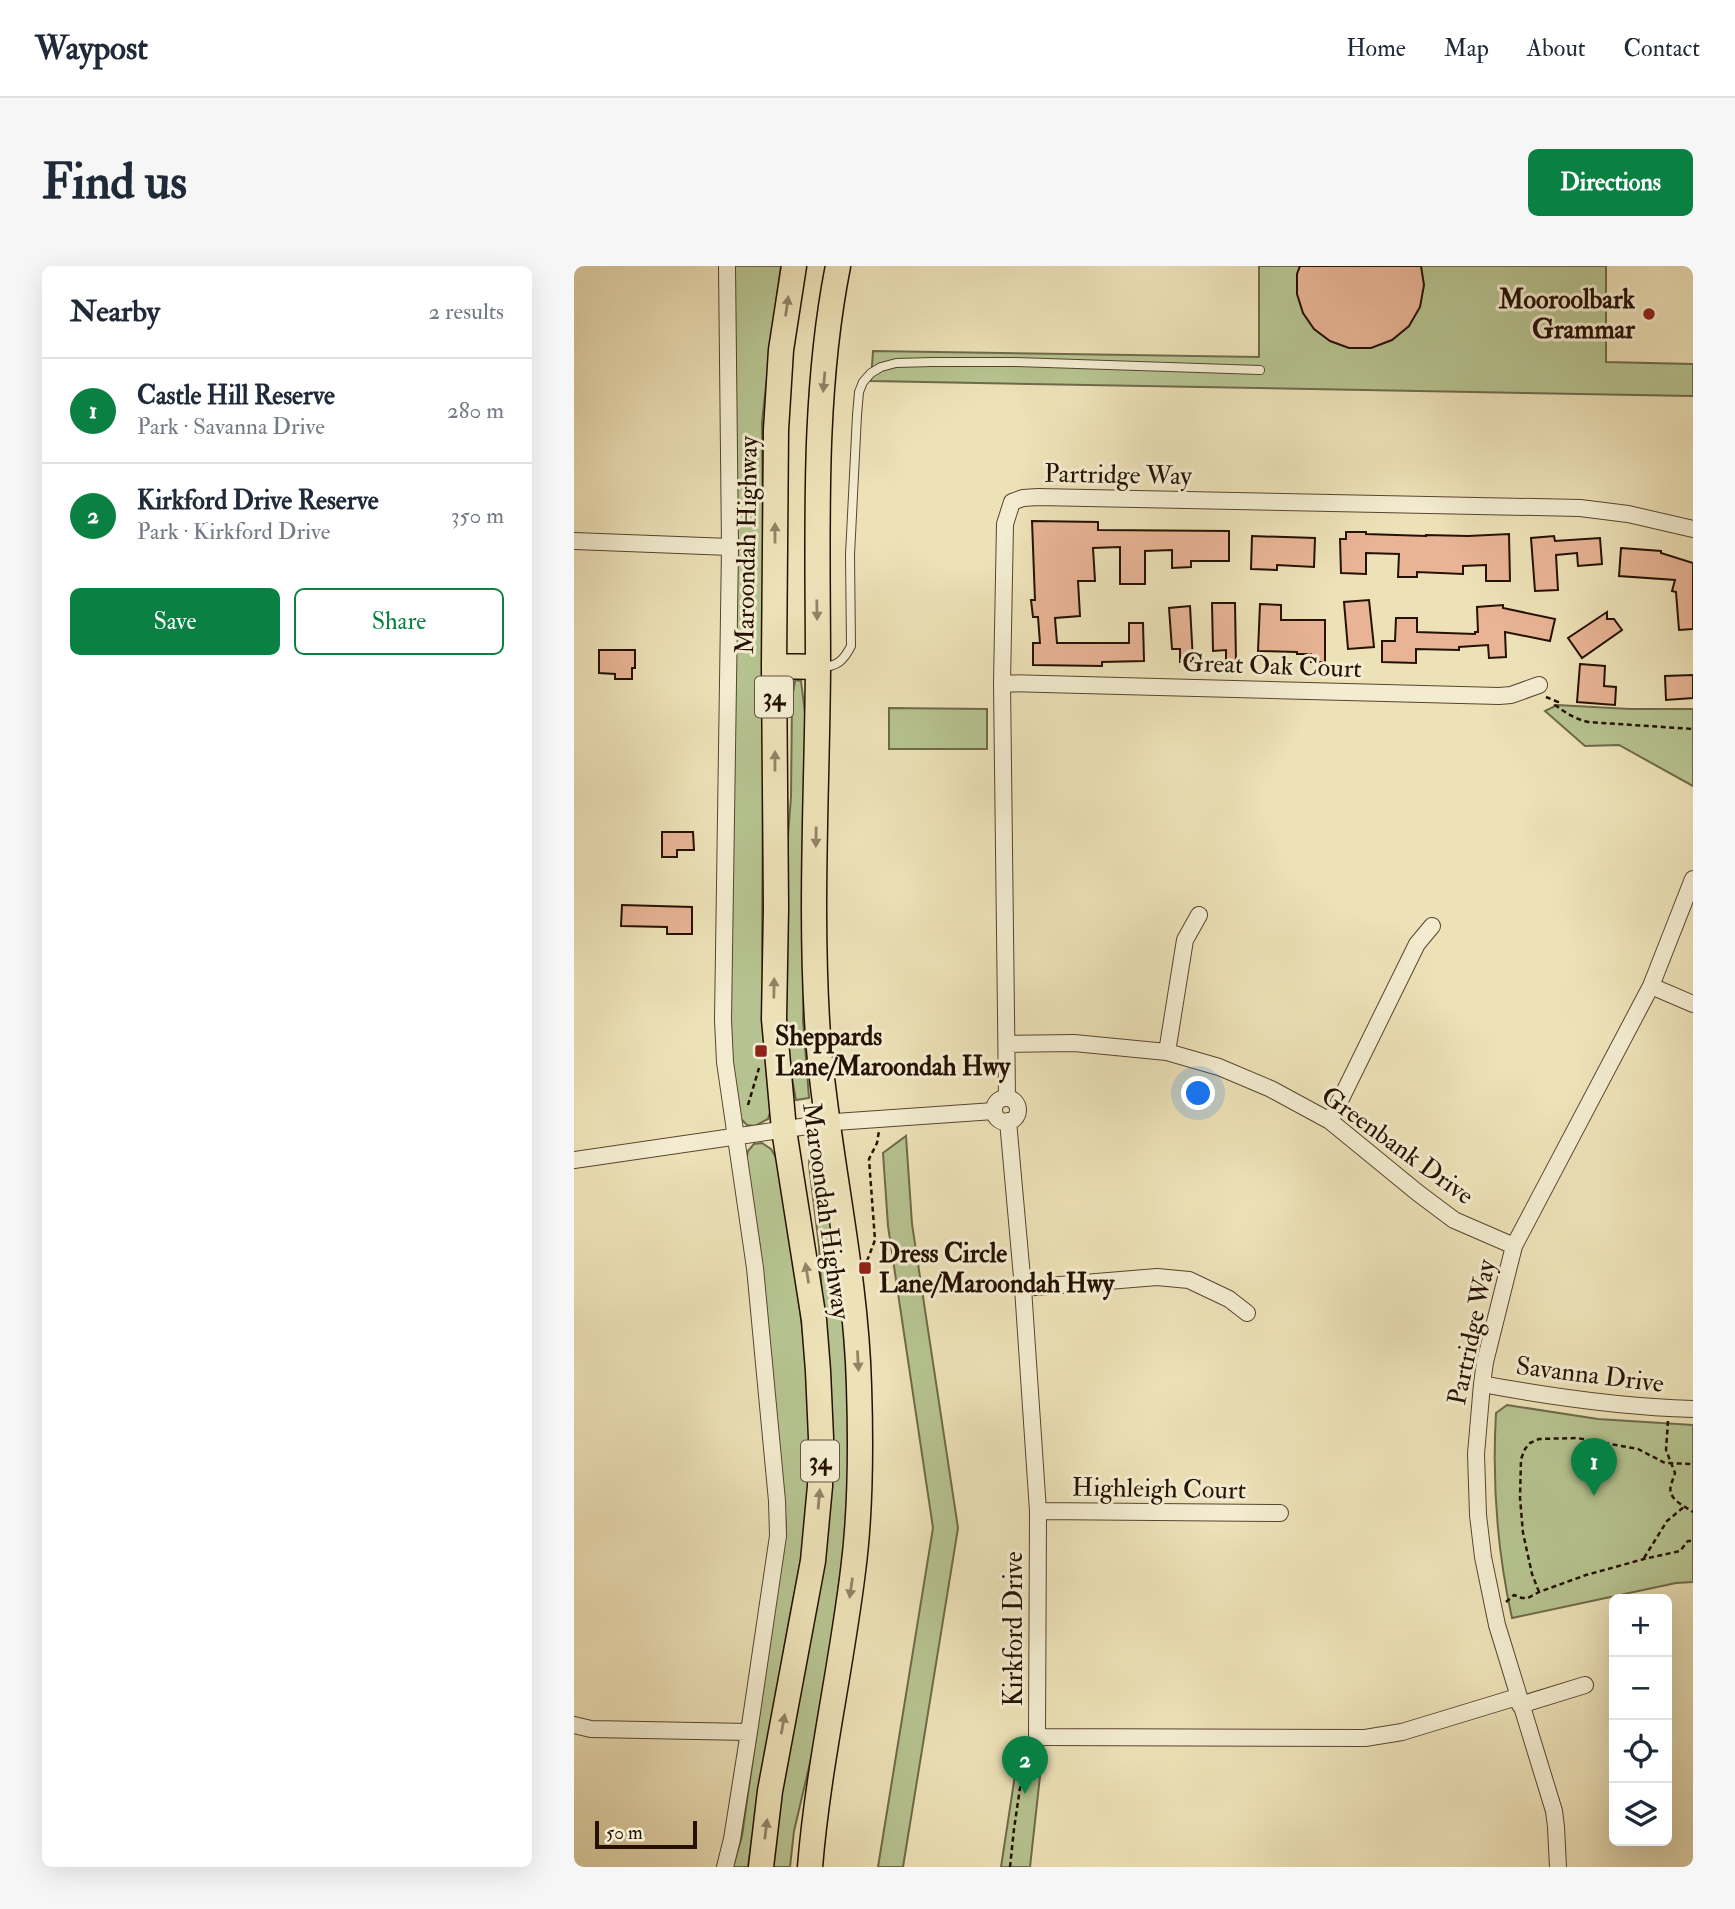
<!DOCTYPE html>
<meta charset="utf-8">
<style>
:root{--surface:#fff;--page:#f6f6f7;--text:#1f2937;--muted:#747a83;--line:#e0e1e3;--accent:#0b8043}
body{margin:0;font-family:"IM FELL Double Pica",serif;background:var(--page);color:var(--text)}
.controls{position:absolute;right:21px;bottom:21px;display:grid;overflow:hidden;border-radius:10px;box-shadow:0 7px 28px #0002}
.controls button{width:63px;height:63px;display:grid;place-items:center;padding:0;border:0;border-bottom:2px solid var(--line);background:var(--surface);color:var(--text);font:35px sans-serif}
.scale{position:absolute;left:21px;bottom:18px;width:102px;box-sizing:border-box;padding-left:7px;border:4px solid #251102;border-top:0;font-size:19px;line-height:24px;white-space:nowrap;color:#251102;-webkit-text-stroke:5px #f3ecd0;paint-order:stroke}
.you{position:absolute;left:625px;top:828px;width:24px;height:24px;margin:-18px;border:5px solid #fff;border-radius:50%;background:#1a73e8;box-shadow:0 0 0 10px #1a73e833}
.badge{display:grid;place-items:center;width:46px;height:46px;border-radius:50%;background:var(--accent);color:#fff;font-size:23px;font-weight:700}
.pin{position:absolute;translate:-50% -58px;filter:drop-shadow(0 2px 4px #0008)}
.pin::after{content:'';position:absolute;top:37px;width:24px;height:21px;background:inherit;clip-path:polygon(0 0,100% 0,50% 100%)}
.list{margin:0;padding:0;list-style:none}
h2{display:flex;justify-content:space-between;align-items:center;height:91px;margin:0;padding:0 28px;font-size:30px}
h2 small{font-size:23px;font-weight:400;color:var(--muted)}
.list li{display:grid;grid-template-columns:46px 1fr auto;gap:21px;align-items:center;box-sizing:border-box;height:105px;padding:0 28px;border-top:2px solid var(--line)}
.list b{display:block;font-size:26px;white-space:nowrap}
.list p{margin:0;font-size:23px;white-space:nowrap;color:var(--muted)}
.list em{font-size:23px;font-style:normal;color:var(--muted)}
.actions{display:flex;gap:14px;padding:21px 28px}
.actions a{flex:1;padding:16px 0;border:2px solid var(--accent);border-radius:10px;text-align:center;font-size:24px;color:var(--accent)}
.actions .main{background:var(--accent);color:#fff}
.icon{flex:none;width:38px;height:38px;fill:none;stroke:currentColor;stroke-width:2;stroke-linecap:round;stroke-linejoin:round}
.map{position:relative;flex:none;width:1119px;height:1601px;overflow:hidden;border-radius:10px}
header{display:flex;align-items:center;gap:42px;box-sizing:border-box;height:98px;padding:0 35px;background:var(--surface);border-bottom:2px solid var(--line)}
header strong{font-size:33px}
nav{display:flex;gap:38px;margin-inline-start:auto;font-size:24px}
.intro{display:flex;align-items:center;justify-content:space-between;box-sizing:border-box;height:168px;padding:0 42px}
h1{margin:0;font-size:49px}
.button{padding:18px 32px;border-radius:10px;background:var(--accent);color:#fff;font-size:24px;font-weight:700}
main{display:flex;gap:42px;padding:0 42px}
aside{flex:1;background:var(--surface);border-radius:10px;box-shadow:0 7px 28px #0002}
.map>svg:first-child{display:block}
</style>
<header>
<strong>Waypost</strong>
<nav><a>Home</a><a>Map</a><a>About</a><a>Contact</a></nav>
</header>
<div class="intro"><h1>Find us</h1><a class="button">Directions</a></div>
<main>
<aside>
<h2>Nearby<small>2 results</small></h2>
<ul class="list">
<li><span class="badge">1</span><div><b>Castle Hill Reserve</b><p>Park · Savanna Drive</p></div><em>280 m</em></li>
<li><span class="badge">2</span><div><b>Kirkford Drive Reserve</b><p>Park · Kirkford Drive</p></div><em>350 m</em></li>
</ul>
<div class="actions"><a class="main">Save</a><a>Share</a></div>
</aside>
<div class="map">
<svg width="1119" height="1601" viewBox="0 0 1119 1601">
<rect width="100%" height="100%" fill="#ede1b7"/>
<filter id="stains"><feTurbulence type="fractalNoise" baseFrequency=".00286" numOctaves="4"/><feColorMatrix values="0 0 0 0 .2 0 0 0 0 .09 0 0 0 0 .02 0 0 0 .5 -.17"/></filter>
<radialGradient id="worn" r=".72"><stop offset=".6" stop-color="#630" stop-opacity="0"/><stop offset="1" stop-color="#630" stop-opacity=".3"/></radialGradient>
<path fill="#b6c390" stroke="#6e6a49" stroke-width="2" d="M159,0H207L198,67L188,156L190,387L188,673L190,772L197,843L194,853L181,860L173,859L165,851L156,780Z
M685,0H1032V96L1119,98V130L297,115L299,85L685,91Z
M222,414L227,415L234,471L229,755L235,832L222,834L215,796L211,759V609L217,531L218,432L221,415Z
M983,439L1056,443H1119V520L1045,479L1011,480L971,445Z
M315,442L413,443V483H315Z
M332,870L338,958L384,1262L329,1601H304L359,1262L314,960L309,887Z
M188,877L197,883L203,893C223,1015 244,1132 232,1256C229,1291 220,1326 214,1361C200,1441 185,1520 174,1601H159L168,1570L212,1260L185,975L172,895L174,885L180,878Z
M239,880L245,889L253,913L274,1050L276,1236L247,1450L220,1565L216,1601H197L202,1556L236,1373L248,1031L245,980L235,899L236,883Z
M933,1139L1024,1153L1119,1159V1316L1102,1317L938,1352C923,1284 918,1217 922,1147Z
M459,1488L468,1492L456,1601H427L441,1509Z"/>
<path fill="#e8b495" stroke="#251102" stroke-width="2" d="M726,0H847L850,19L846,41L835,60L818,74L797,82H775L756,75L740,63L729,47L723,28V8Z
M458,255L524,256V264L655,265V295H617V301L598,302V284L571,285V318H546V281L519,282L521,315H504L506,350L481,352L483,377H555V357H569L570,395L528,396V400L459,399V377H466L464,351H459L457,334H461Z
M772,266H792V268L852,270V269L894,270L935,268L936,315H912V299L889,300V308L843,306V311H824L825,288L792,287V308L767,307L766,273H772Z
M678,270L741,272L740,301L703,299V304L677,303Z
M980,270L981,275L1026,272L1028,298L1004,300L1003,287L982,289L984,324L961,325L957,272Z
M1047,282L1087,285V287L1119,297V363L1105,364L1102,326L1098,325L1101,314L1045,310Z
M795,334L800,381L774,383L770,336Z
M638,337H661L662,396L652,397V384L639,385Z
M686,338L707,339V354H751V396H737V388H723V386L684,385Z
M929,339V342L981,353L976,375L931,366L932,391L915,392L914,379L885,381V384L842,383V397L808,396V375H821L822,352H843V366L901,368V366H904L903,341Z
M616,340L619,395L606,396V383H598L595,342Z
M1033,346V353H1040L1048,364L1008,392L994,372Z
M25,384H61V402H58V413H41V408L25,407Z
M1006,398L1031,400L1030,420L1042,421L1041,439L1003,436Z
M1119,409V432L1092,434L1091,410Z
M88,566H119L120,584H103V591H88Z
M48,639L118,641V668H93V661L47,660Z"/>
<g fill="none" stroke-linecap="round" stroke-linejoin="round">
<defs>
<path id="service" d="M247,401C263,401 270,394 277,380L276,289L283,149L285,126L289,116L297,107L307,101L322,97L358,96H442L686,104"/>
<path id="minor" d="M0,275L156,281
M428,417L925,430L937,429L965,419
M1077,720L1119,738
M433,778L500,777L593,786L645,801L697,823L756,855L844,927L880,954L940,980
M593,786L611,674L625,649
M433,832L428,417L431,258L438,236L449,232L464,231L1006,242L1054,248L1119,263
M420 844a12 12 0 1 1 24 0a12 12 0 1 1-24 0Z
M434,855L449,1022L464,1245L463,1471L791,1472L828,1466L943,1431
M756,855L843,678L858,660
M0,894L261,856L420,845
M449,1022L583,1011L615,1014L655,1033L673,1047
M908,1118C978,1131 1048,1141 1119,1143
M464,1245L706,1247
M946,1439L1011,1419
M0,1459L17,1463L175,1466
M151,1601L158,1573L175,1466L204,1270L203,1235L181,1002L151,796L149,754L156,281L153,0
M984,1601L982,1561L980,1545L923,1359L909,1291L904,1249L902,1188L908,1118L911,1096L940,980L1077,720L1119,613"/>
<path id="trunk" d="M200,400L244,401
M187,1601L196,1525L239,1295L246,1220L247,1172L244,1105L240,1054L210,864L200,753L202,642L200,400L202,164L207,84L220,0
M236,1601C244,1502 267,1404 279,1305C287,1244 287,1181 285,1120C282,1006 255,896 245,783C235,657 243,529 244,403C244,270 238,131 264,0"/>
</defs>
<use href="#service" stroke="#57452f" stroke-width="10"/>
<use href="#minor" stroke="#57452f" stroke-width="18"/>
<use href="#trunk" stroke="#251102" stroke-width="27"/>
<path stroke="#251102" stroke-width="2.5" stroke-dasharray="5 3.5" stroke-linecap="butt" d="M972,431L984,436L981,439C992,447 1001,453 1014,456L1119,463
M174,839L185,802
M293,995L301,974L295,893L303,877L305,865
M1094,1155L1092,1184L1101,1207C1100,1211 1098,1215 1097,1219C1093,1233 1109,1239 1119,1246
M1070,1292L1093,1255L1111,1240
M965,1326L958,1308L949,1267L946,1232L947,1193L951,1183L956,1177L965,1173L1003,1172L1064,1183L1091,1197L1119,1198
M932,1336L940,1329L948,1332H954L965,1326L1012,1309L1070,1293L1106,1285L1114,1275H1119
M436,1601L440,1563L446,1522L463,1488L458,1486L459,1483"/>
<use href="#service" stroke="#f3ecd0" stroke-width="8"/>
<use href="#minor" stroke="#f3ecd0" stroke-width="16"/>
<use href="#trunk" stroke="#ede1b7" stroke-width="24"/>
</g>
<defs><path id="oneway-solid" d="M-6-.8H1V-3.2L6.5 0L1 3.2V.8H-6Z" transform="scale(1.75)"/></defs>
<g fill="#938366">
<use href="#oneway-solid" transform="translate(213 40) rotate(-82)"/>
<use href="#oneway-solid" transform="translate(250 116) rotate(95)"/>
<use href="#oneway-solid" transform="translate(201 267) rotate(-90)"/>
<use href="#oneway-solid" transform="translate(243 344) rotate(89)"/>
<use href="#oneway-solid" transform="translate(201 495) rotate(-90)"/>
<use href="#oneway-solid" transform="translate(242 571) rotate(91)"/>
<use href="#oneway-solid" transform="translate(200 722) rotate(-89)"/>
<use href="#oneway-solid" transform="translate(233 1007) rotate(-99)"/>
<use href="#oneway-solid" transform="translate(284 1095) rotate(87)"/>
<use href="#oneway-solid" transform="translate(245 1233) rotate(-85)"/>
<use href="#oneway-solid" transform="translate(277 1322) rotate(98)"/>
<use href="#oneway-solid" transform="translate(209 1458) rotate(-80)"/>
<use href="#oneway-solid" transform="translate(192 1563) rotate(-83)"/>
</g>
<g fill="#8f2418" stroke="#f3ecd0" stroke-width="2.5">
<circle cx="1075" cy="48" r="7"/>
<rect x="180" y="778" width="14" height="14" rx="3.5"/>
<rect x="284" y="995" width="14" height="14" rx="3.5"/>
</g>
<g text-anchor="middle" stroke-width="6" stroke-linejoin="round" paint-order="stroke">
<g fill="#f3ecd0" stroke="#635340" stroke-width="2">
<rect x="181" y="410.5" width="38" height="41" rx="5"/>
<rect x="227" y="1174.5" width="38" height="41" rx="5"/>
</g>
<g font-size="24" font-weight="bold" fill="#251102">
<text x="200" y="439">34</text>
<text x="246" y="1203">34</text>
</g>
<g font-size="26" font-weight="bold" fill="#251102" stroke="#f3ecd0" text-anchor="start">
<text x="1061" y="42" text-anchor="end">Mooroolbark<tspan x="1061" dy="30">Grammar</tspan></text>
<text x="201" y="779">Sheppards<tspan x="201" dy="30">Lane/Maroondah Hwy</tspan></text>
<text x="305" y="996">Dress Circle<tspan x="305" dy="30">Lane/Maroondah Hwy</tspan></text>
</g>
<g font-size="26" fill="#251102" stroke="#f3ecd0">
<text transform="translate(544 208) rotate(1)" y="9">Partridge Way</text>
<text transform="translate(172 279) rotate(-89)" y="9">Maroondah Highway</text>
<text transform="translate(698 399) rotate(2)" y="9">Great Oak Court</text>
<text transform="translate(824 879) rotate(36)" y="9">Greenbank Drive</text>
<text transform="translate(253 945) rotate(82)" y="9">Maroondah Highway</text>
<text transform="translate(897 1066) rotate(-78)" y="9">Partridge Way</text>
<text transform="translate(1016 1108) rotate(7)" y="9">Savanna Drive</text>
<text transform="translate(585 1222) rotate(1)" y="9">Highleigh Court</text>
<text transform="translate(439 1363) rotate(-90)" y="9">Kirkford Drive</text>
</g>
</g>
<rect width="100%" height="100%" filter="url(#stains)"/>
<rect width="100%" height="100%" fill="url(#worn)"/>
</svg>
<div class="controls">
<button>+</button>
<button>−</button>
<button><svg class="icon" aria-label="locate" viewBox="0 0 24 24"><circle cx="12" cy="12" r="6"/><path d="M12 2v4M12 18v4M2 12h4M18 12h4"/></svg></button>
<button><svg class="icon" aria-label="layers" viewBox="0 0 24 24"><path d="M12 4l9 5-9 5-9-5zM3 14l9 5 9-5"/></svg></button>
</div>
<div class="scale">50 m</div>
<div class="you"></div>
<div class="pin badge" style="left:1020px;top:1230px">1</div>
<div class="pin badge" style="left:451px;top:1528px">2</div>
</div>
</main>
